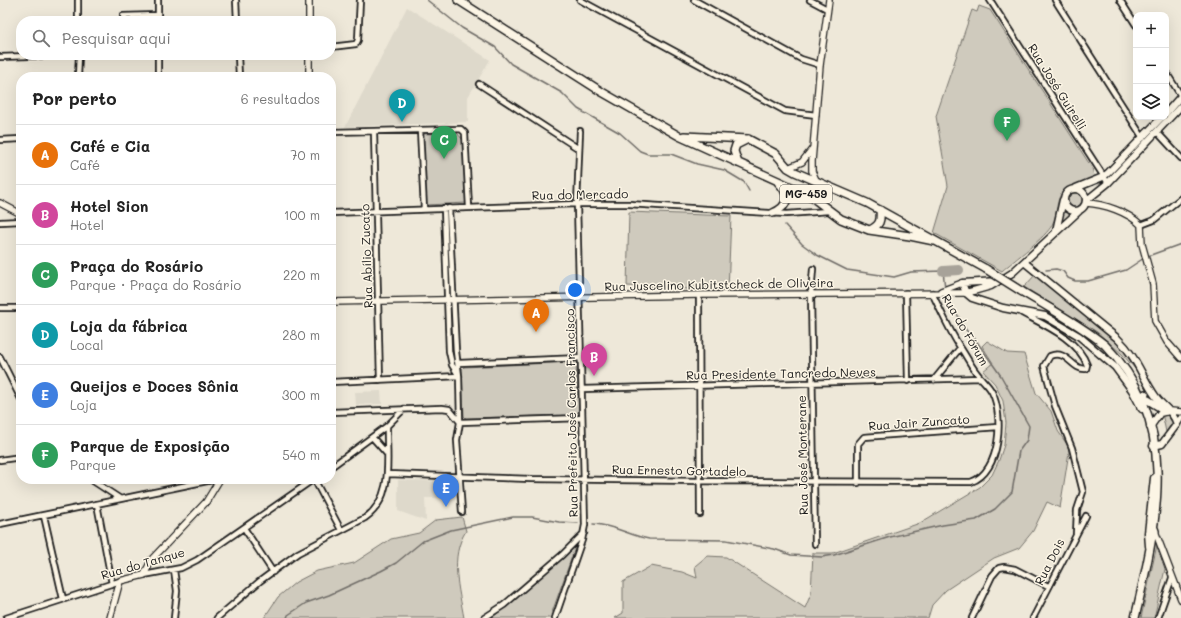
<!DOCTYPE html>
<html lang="pt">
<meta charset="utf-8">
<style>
:root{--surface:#fff;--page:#f2f2f2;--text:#222;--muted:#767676;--line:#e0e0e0;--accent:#1c1c1c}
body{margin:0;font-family:Mali,sans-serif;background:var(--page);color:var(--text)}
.controls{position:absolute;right:12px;top:12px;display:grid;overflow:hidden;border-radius:8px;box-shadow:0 4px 16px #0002}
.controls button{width:36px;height:36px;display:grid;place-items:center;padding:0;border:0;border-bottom:1px solid var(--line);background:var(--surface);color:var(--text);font:20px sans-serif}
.you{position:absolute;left:575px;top:290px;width:14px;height:14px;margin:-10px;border:3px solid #fff;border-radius:50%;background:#1a73e8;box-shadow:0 0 0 6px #1a73e833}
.badge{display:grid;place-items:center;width:26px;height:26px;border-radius:50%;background:var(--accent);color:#fff;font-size:13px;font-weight:700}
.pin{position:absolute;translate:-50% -33px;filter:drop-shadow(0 1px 2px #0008)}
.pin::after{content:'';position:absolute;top:21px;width:14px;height:12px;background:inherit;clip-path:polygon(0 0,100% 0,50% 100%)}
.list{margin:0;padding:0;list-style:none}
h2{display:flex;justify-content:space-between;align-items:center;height:52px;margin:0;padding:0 16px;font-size:17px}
h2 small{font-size:13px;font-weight:400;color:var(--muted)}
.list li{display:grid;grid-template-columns:26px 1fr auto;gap:12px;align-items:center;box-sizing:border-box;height:60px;padding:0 16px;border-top:1px solid var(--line)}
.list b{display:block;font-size:15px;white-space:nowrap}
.list p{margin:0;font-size:13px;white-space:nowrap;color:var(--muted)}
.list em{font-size:13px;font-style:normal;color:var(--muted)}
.icon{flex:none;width:22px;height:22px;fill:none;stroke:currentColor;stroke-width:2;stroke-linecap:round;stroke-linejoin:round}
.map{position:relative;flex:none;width:1181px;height:618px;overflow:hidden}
.search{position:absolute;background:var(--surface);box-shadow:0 4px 16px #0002;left:16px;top:16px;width:320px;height:44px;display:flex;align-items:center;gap:10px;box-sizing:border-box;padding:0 14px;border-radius:16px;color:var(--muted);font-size:15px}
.panel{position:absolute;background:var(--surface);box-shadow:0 4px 16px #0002;left:16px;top:72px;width:320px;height:412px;border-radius:16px}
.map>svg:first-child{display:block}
</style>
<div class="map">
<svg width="1181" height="618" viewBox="0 0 1181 618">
<rect width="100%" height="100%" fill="#eee8d9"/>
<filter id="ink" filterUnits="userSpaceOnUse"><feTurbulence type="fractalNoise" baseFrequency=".025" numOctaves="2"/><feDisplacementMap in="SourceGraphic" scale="8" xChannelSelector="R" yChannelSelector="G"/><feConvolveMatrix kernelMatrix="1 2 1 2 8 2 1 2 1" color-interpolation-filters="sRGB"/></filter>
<g filter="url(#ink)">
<path fill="#ded9cb" d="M407,7L490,60L468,97V122L345,127Z
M381,391L382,404L356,405L355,392Z
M398,480L452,481V498H425L426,521L398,511Z"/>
<path fill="#cfcabd" stroke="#76736c" d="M979,6L990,10L1092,168L1094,176C1089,185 1072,182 1064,190C1055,199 1058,214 1052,225C1047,236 1013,261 1002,271L934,233L948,186L936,116L972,10L977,12Z
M457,133L463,140L466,203L426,205L423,134Z
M1068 200a7 7 0 1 1 14 0a7 7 0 1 1-14 0Z
M1064,208L1072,214L1059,226Z
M629,212L731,216L728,291L627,286Z
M1036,274L1124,346L1145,380L1122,354L1097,332L1024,287Z
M987,341L1007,353L1024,354L1036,393L1051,411L1058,431L1068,446L1069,452L1060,508L1047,502L1033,531L1019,548L994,558L946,590L932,605L928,618H615L623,613V582L651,566L682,572L697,578L695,566L707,556L726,557L805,608L811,594L813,553H833L920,523L980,487L992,475L999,460L1004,445L1006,423L1003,401L995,384L983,371L993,363L982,346Z
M573,362L576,365L579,411L575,415L466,418L464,416L462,369L464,367Z
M1162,413L1169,414L1173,421L1166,432Z
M462,517L466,531C449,557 459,589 464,618H264L278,597L296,582L317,571L354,563L391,539L419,533L436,520Z
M576,545L550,618H492Z
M1157,545L1165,569L1154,618H1141Z"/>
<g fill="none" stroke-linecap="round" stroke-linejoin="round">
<path stroke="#6f6c67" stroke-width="1.5" d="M427,0L462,28L495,47L511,64L562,93L578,109L620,133L640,151L648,154H671L697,164L724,170L744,182L749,191
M785,225L802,244L817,255L847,270L894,277L911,272L943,271L945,288
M1148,256L1181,244
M1046,270L1056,269L1063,271L1068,278L1075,281H1088L1126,270L1144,258
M593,524C612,524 630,536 649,539L726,540L774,549L791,555L822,557L834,555L890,537L943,525L976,520L995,509L1012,492L1019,451L1027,440L1029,426L1001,376L975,339L966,330L948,298
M287,618L288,615L306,603L329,595L381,571L396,563L423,541L451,530L513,517H532L559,522L578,523"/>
<path stroke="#a7a299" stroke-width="10" d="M943,271L959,270"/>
<defs>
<path id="minor" d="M78,0V21
M158,0V21
M236,0L237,21
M580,0L785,111L816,115
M694,0L801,59L820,65
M810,0L827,9
M990,0L1108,183
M1055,0L1143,138
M1120,0L1136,25
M123,16L158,15
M331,47L356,44L358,40L360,0
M238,55L239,77
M0,57L57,55
M1166,72L1181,96
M78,77L79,55
M158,77V55
M479,84L579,149
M420,130L424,209
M331,132L461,129L465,133L469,207
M374,132L380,380
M1157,132L1181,158
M0,140L21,139
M444,208L449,351L452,365L459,376
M449,208L456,351L459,376L460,422L457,440L462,512
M331,213L577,204H629L786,214L829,211
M0,222L21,221
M1141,225L1154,220L1181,198
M813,269L811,294L815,544
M906,293L908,381
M699,295L700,514
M0,308H21
M1022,313C1044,325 1078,339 1087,365L1086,369C1071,370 1068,349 1050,356L1044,366L1055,406L1072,448L1083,492L1077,510L1076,534
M0,357L21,399
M458,363L581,358
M934,380L960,348
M331,382L459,376
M582,389L981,378
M331,412L442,408L449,409L460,422
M460,422L582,418
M372,437L387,454
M0,460L21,457
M331,467L387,426L404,409
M388,474L531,479L701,481L971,482C1001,472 1004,416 992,392C989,386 985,383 981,378C973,370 968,359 962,350C950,332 941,311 932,293
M90,479L119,498
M314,479L341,530
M858,483V444L864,437L998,427
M97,504L112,584
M44,516L63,599
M0,524L217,479
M244,528L273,572
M174,570L177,591L174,618
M144,575L181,568L197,560L314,479
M6,618L120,581
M217,618L260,581L298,553L365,518C395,497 386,457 387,426
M484,618L504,605L562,555L584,533
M555,618L582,540L585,525L577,204L580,131
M972,618L992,576L999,568L1004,567L1015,569L1048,586
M1033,618L1086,516
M1158,618L1172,578"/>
<path id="tertiary" d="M309,21V0
M309,77V55
M788,168L802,162L813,148
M816,180L812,171V161L820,65L829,0
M0,203L21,214
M1086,203C1104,204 1128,212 1141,225L1142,244L1153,284L1155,321L1167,342L1181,358
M941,291L962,283
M331,302L699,295L966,293
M1171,411L1181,412
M1177,424L1181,418
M1155,531L1181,599
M110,618L120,581L144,575L152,559L206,502L220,479"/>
<path id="secondary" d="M1166,113L1181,96
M1076,188L1103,177L1108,173L1162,117
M1064 200a11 11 0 1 1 22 0a11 11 0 1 1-22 0Z
M1087,200L1108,183L1181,106
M1056,231L1063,200
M1024,262L1117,338C1138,358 1141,376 1156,397C1164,408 1173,411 1177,424L1162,444L1153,446
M999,281L962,283L966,293L972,298L1003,308L1045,316L1079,336L1115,367L1132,390L1142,409
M966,293L991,286L1012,273L1079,211
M1150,427L1160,413L1168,411
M1149,546L1148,533L1154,478"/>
<path id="primary" d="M458,0L602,92L679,136L809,195L841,219L869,230L910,236L934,241
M684,136L748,139L776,154L788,168L795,172L867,203L986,269
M738,163L734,151L736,145L748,139
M773,213C790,206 790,194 778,182
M870,230C880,225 881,221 880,210
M1021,291C1049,308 1079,324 1105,345C1181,422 1158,519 1135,618
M1148,400L1166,411
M1141,407L1145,394
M1150,518L1155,531"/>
</defs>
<use href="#minor" stroke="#1c1c1c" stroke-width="8"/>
<use href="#tertiary" stroke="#1c1c1c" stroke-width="8"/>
<use href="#secondary" stroke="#1c1c1c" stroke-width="9"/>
<use href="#primary" stroke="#1c1c1c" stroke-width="10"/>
<use href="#minor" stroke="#fcf5e5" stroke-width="4.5"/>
<use href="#tertiary" stroke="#fcf5e5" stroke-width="5.5"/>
<use href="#secondary" stroke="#fcf5e5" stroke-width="6"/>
<use href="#primary" stroke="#fcf5e5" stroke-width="7"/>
<defs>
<path id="primary-bridge" d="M986,269L1021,291"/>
</defs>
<use href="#primary-bridge" stroke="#1c1c1c" stroke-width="10" stroke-linecap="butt"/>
<use href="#primary-bridge" stroke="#fcf5e5" stroke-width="7"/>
</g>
</g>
<g text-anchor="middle" stroke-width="3" stroke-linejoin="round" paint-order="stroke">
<rect fill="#fcf5e5" stroke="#5f5d58" stroke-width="1" x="780" y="185" width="52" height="18" rx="3"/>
<g font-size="11" font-weight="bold" fill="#1c1c1c">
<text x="806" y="198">MG-459</text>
</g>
<g font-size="12" fill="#1c1c1c" stroke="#fcf5e5">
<text transform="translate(1057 87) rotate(58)" y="4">Rua José Guirelli</text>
<text transform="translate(580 195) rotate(-1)" y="4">Rua do Mercado</text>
<text transform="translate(367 256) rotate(-92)" y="4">Rua Abílio Zucato</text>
<text transform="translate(719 285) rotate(-1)" y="4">Rua Juscelino Kubitstcheck de Oliveira</text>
<text transform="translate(965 330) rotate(60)" y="4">Rua do Fórum</text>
<text transform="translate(781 374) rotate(-1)" y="4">Rua Presidente Tancredo Neves</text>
<text transform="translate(572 413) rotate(-91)" y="4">Rua Prefeito José Carlos Francisco</text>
<text transform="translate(919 423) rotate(-4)" y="4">Rua Jair Zuncato</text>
<text transform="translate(803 455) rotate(-91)" y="4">Rua José Monterane</text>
<text transform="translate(679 471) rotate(1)" y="4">Rua Ernesto Gortadelo</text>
<text transform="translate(1050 562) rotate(-63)" y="4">Rua Dois</text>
<text transform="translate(143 564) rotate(-16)" y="4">Rua do Tanque</text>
</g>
</g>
</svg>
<div class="controls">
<button>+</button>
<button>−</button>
<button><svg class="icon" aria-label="layers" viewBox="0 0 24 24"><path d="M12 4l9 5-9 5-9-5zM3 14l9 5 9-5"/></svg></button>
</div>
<div class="you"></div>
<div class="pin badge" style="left:536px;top:332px;background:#e8710a">A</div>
<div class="pin badge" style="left:594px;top:376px;background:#d1479c">B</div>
<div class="pin badge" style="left:444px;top:159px;background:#2e9e5b">C</div>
<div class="pin badge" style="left:402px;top:122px;background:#0f9aa8">D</div>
<div class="pin badge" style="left:446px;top:507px;background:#3f7fe0">E</div>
<div class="pin badge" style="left:1007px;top:141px;background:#2e9e5b">F</div>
<div class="search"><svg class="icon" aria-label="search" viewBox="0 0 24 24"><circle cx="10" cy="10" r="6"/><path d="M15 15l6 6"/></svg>Pesquisar aqui</div>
<section class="panel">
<h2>Por perto<small>6 resultados</small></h2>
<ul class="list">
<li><span class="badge" style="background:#e8710a">A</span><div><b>Café e Cia</b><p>Café</p></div><em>70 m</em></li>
<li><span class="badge" style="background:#d1479c">B</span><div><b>Hotel Sion</b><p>Hotel</p></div><em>100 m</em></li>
<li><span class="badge" style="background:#2e9e5b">C</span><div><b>Praça do Rosário</b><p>Parque · Praça do Rosário</p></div><em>220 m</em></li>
<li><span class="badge" style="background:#0f9aa8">D</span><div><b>Loja da fábrica</b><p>Local</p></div><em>280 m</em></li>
<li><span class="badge" style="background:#3f7fe0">E</span><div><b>Queijos e Doces Sônia</b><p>Loja</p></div><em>300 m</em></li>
<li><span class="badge" style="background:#2e9e5b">F</span><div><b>Parque de Exposição</b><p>Parque</p></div><em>540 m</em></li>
</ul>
</section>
</div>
